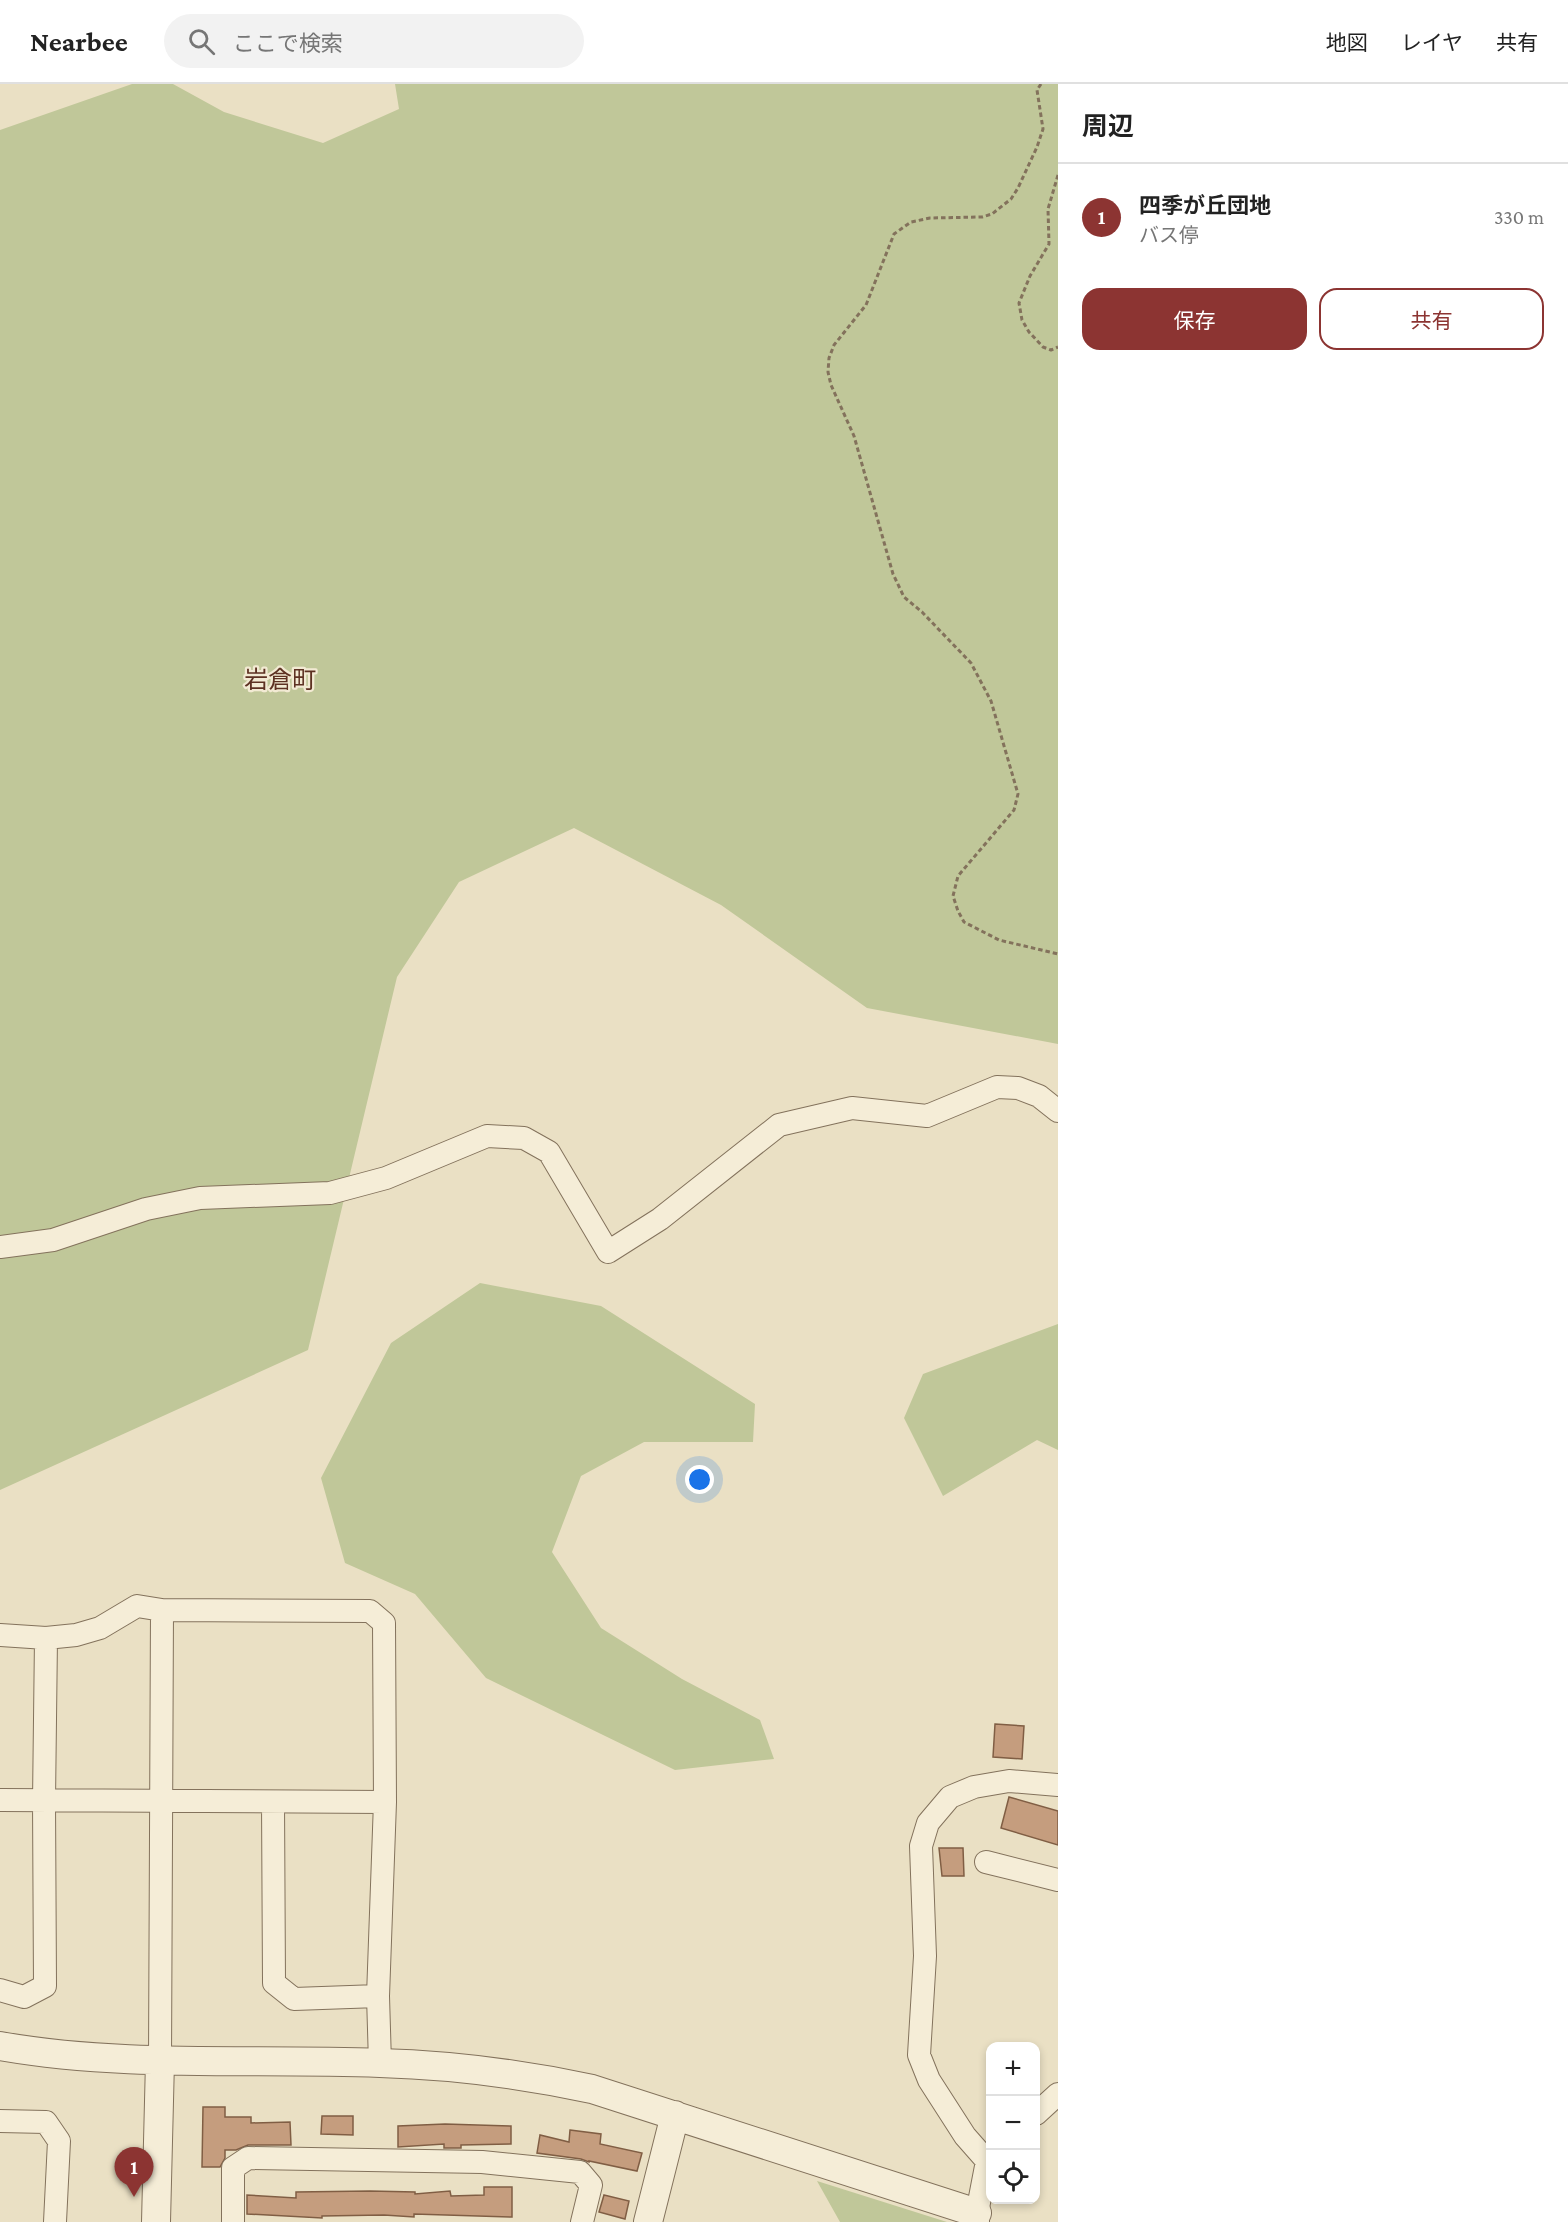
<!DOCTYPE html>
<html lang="ja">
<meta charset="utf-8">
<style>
:root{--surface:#fff;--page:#f2f2f2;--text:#222;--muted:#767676;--line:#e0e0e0;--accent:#8c3432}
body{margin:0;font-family:"Crimson Pro","Noto Sans JP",serif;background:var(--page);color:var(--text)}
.controls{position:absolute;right:18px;bottom:18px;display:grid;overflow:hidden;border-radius:12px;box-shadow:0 3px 9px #0003}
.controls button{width:54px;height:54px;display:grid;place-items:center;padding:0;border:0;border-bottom:2px solid var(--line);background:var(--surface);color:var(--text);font:30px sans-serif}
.you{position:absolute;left:700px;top:1396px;width:21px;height:21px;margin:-15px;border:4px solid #fff;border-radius:50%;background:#1a73e8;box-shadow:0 0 0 9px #1a73e833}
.badge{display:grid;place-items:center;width:39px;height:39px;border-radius:50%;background:var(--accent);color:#fff;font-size:20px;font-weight:700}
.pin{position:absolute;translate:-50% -50px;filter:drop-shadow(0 2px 3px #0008)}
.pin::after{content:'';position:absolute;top:32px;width:21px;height:18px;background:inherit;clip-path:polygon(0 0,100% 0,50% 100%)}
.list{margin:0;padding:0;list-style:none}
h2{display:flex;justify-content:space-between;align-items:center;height:78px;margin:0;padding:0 24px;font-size:26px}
h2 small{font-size:20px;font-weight:400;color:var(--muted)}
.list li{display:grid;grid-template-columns:39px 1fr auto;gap:18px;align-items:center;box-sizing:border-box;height:108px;padding:0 24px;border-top:2px solid var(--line)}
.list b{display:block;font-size:22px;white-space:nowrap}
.list p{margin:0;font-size:20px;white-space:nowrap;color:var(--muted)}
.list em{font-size:20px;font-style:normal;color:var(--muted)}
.actions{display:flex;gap:12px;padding:18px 24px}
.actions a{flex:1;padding:14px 0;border:2px solid var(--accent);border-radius:18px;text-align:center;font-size:21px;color:var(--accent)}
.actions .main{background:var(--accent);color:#fff}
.icon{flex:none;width:33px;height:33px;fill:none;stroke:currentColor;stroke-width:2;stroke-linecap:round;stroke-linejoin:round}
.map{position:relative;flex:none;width:1058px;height:2138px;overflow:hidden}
header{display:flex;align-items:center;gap:36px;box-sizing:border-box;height:84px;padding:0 30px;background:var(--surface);border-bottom:2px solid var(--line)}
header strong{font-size:28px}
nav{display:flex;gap:33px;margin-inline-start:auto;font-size:21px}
.search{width:420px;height:54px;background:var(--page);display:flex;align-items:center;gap:15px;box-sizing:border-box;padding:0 21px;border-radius:33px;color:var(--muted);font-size:22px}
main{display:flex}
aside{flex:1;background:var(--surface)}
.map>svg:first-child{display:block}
</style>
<header>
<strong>Nearbee</strong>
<div class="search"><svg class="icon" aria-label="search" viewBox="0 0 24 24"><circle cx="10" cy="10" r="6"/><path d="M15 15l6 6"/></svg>ここで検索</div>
<nav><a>地図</a><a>レイヤ</a><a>共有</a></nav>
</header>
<main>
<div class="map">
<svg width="1058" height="2138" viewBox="0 0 1058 2138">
<rect width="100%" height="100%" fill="#eae0c4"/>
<path fill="#c0c799" d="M132,0H173L224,28L323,59L399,25L395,0H1058V960L867,924L721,821L574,744L459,798L397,893L308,1266L0,1406V46Z
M480,1199L601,1222L755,1320L753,1358H644L581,1392L552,1468L601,1544L682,1595L760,1636L774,1675L675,1686L486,1594L415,1510L345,1479L321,1394L391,1259Z
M1058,1240V1366L1037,1356L943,1412L904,1334L923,1290Z
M817,2097L947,2138H840Z"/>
<path fill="#c59d7e" stroke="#805e44" stroke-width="1.5" d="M995,1640L1024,1642L1022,1675L993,1673Z
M1009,1713L1058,1727V1761L1001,1744Z
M939,1764H963L964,1792H942Z
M203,2023H225V2033H251V2039L290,2038L291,2061H248L236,2066H225V2074L220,2083H202Z
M322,2032H353V2051L321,2050Z
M445,2040L511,2042V2060L461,2061V2064H444V2060L398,2063V2042Z
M570,2046L601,2050L600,2060L642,2069L637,2087L589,2077V2078L581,2075L537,2069L540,2051L569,2058Z
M484,2103H512V2133L414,2130V2133L384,2131L322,2132V2134L247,2130V2111L296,2114V2108L370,2107L415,2108V2110L450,2107L451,2112L484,2111Z
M604,2111L629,2117L625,2135L599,2128Z"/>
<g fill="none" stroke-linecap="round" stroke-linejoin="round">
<defs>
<path id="minor" d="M0,1163L53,1156L146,1125L200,1114L330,1109L386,1094L487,1052L524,1054L549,1068L608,1168L660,1135L779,1041L852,1024L927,1032L997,1003L1018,1004L1039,1012L1058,1027
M0,1551L46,1554L76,1551L100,1544L137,1522L162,1526L370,1527L384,1539L385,1718L378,1912L380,1979
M0,1716L385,1718
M273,1718L274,1899L294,1915L378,1912
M986,1778L1058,1796
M0,1906L24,1913L45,1902L44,1717L46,1554
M160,1977L162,1526
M1036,2030L1058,2010
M0,2037L46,2038L59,2057L55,2138
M987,2077L965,2052L929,1996L919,1971L925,1872L921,1762L928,1739L950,1713L974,1703L1009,1697L1058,1701
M233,2138V2084L248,2074L482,2078L580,2088L591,2101L582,2138
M978,2138L977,2129L987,2077L990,2073"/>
<path id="tertiary" d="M0,1962C126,1984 253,1974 380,1979C452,1981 522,1990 592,2005L977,2129
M156,2138L160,1977
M648,2138L675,2031"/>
</defs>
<use href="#minor" stroke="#83725c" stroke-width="24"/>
<use href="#tertiary" stroke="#83725c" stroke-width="30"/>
<path stroke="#83725c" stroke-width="3" stroke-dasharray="4.5 3" stroke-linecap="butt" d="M1041,0L1037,6L1043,45L1037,63L1018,104L1011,115L992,130L982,133L930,134L911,138L894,150L866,221L834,261L829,274L828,288L831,301L854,352L893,490L904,513L922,528L971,579L991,617L1018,710L1014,726L958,792L953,812L958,827L964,838L999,856L1058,870
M1058,91L1048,125L1049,160L1030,192L1019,219L1022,236L1029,248L1043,263L1051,266L1058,263"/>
<use href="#minor" stroke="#f5edd7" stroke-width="22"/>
<use href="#tertiary" stroke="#f5edd7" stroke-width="28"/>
</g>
<g text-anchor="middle" stroke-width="4.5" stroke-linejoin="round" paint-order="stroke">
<g font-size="24" fill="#5d3122" stroke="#f2ead3">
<text x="280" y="604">岩倉町</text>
</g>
</g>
</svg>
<div class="controls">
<button>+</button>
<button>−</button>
<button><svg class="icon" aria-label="locate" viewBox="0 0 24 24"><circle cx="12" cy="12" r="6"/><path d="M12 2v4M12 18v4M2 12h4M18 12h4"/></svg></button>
</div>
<div class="you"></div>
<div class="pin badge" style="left:134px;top:2113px">1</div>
</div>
<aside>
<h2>周辺<small></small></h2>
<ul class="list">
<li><span class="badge">1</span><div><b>四季が丘団地</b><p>バス停</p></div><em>330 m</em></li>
</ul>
<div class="actions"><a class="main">保存</a><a>共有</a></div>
</aside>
</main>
